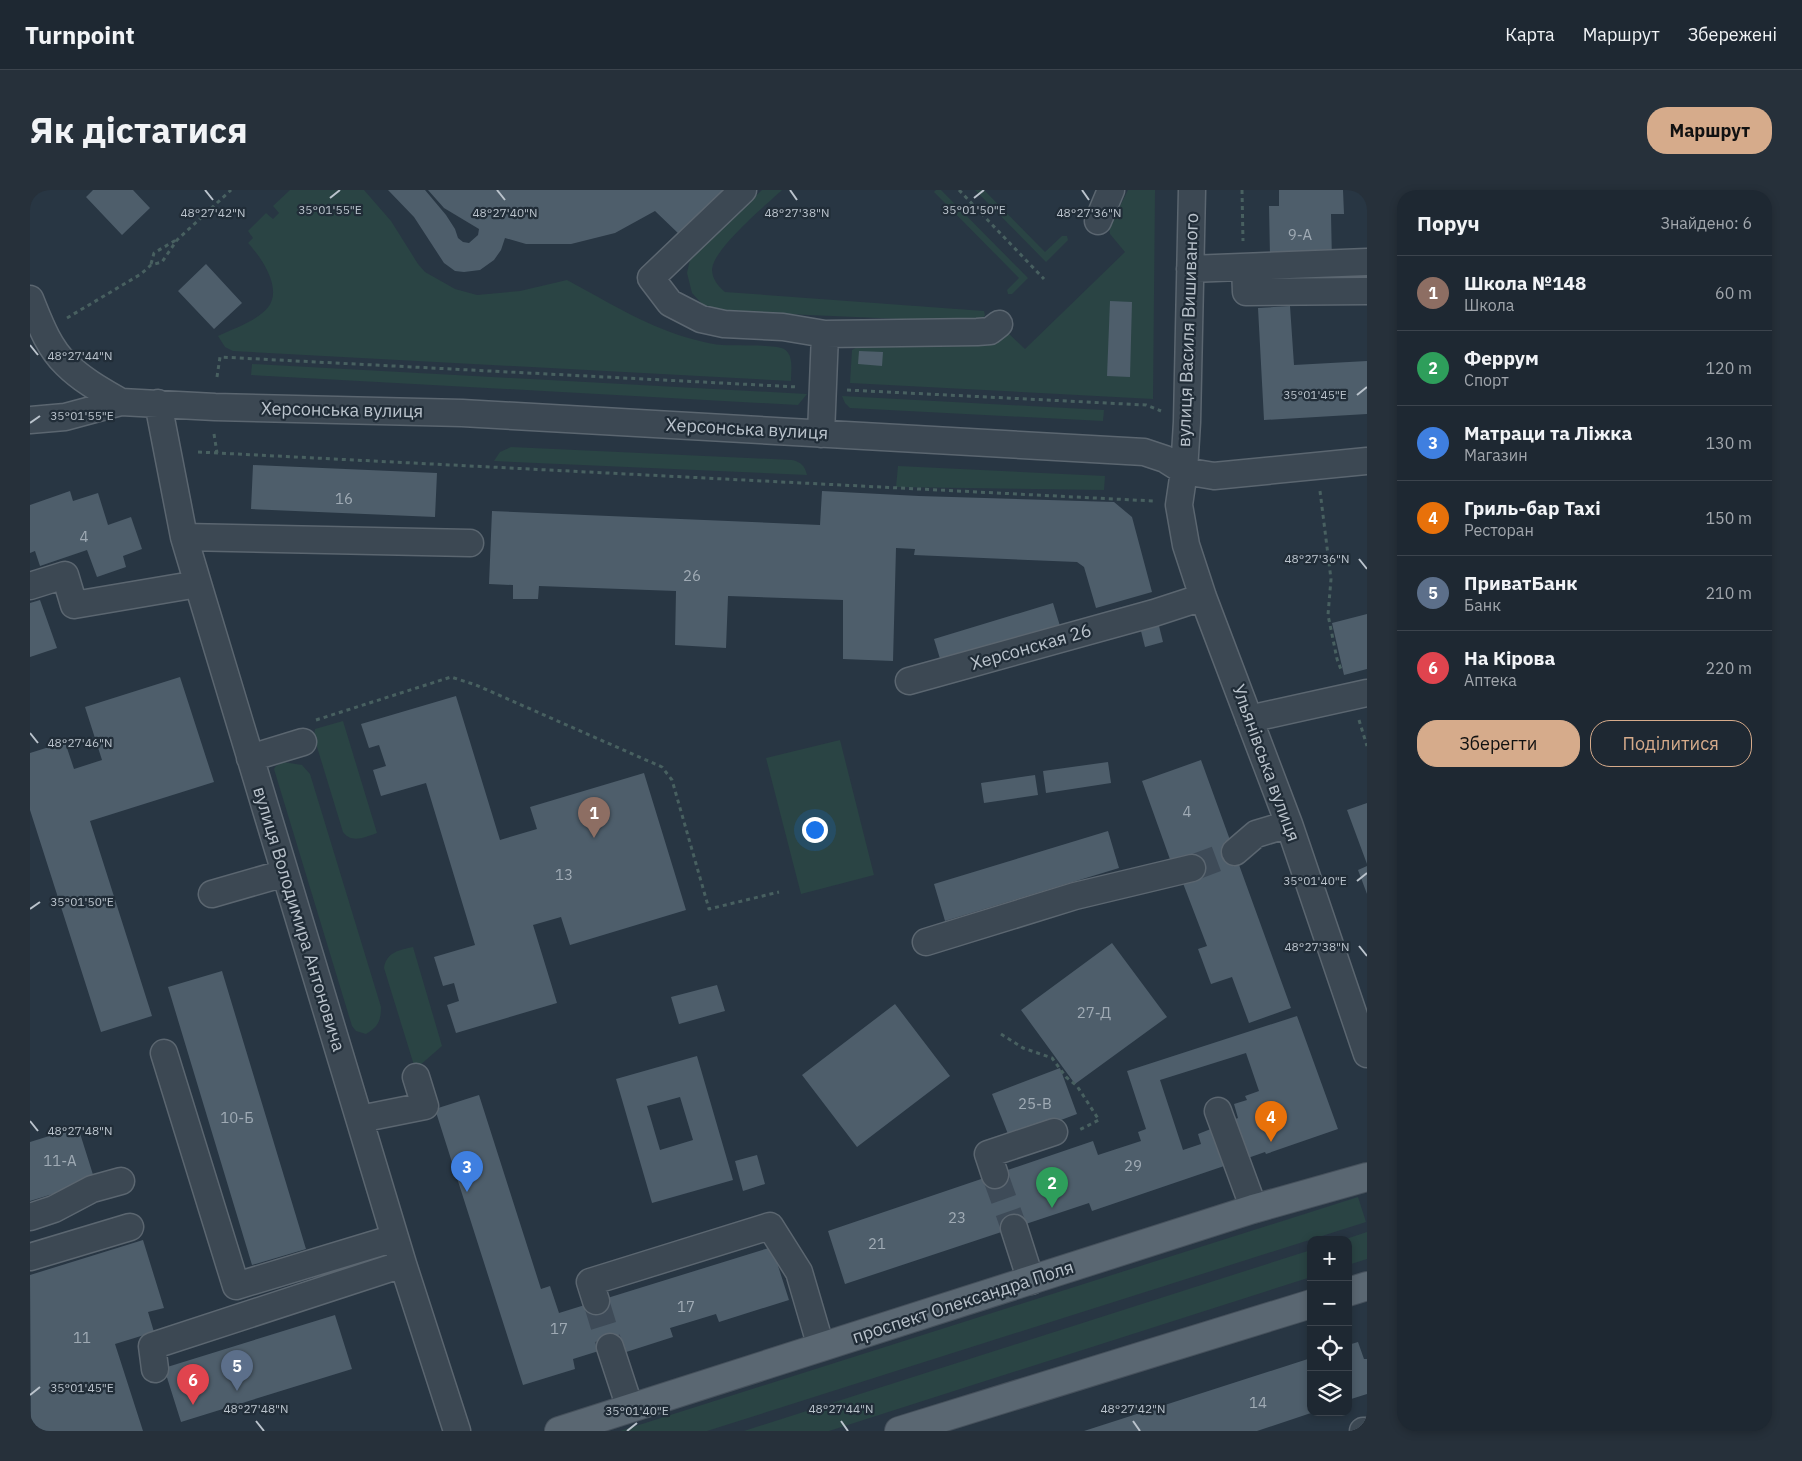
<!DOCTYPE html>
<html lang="uk">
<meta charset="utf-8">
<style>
:root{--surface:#1e2832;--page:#26303a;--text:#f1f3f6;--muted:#a1a6ac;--line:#3c444d;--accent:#d6ab8b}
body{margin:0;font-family:"IBM Plex Sans",sans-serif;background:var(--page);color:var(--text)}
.controls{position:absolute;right:15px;bottom:15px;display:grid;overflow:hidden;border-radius:10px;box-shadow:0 2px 8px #0003}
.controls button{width:45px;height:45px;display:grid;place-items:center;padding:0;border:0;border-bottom:1px solid var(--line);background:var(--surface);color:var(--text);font:25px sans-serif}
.you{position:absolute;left:784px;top:639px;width:18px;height:18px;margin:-12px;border:4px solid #fff;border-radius:50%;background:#1a73e8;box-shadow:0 0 0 8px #1a73e833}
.badge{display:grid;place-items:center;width:32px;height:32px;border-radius:50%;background:var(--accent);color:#fff;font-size:16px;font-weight:700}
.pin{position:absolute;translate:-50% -41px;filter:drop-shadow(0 1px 2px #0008)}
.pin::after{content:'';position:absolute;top:26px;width:18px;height:15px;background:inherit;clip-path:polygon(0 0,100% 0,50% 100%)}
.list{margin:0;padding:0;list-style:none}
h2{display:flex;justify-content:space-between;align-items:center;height:65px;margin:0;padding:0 20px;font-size:21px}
h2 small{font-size:16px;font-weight:400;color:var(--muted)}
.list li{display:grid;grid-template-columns:32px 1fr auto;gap:15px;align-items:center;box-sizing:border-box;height:75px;padding:0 20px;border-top:1px solid var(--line)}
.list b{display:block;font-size:19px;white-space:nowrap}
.list p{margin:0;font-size:16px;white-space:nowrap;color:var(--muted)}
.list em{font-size:16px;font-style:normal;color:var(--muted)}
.actions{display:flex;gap:10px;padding:15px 20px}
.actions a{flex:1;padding:11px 0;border:1px solid var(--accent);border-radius:20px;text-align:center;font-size:18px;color:var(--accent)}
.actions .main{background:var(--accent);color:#111}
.icon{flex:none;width:28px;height:28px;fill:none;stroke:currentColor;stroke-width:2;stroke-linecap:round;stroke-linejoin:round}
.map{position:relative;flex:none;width:1337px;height:1241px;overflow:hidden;border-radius:20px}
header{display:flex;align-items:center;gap:30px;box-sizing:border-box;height:70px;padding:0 25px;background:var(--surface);border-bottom:1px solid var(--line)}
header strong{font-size:24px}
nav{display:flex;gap:28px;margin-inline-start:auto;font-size:18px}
.intro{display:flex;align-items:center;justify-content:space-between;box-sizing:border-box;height:120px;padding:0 30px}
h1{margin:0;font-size:35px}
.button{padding:12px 22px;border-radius:20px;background:var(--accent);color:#111;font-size:18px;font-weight:700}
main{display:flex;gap:30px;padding:0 30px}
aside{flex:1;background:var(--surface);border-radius:20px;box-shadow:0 2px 8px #0003}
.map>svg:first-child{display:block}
</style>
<header>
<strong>Turnpoint</strong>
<nav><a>Карта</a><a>Маршрут</a><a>Збережені</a></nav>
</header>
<div class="intro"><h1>Як дістатися</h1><a class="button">Маршрут</a></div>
<main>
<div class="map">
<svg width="1337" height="1241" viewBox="0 0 1337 1241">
<rect width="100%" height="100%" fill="#283643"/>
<path fill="#2a4444" d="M260,0H334L361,31L388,74L395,82L425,99L447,105L490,101L537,90C578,112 621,139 666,150C675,152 684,155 693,155C705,156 745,154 754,159C764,165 761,180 761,191L203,161L195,157L188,146C204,138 228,131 239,116C252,97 231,67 218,53L223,48L218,41L236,23L243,29L249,23L243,16Z
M732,0H752C736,15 684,58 682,79C682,89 688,96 695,102L954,121L955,125L952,130L942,132L684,121L674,116L662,103L657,83L659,74L661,67Z
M906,0H911L998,88L982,104H978L977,100L989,88L904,2Z
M945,0H954L1015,62L1032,46H1037L1038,50L1016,72Z
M1098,0H1125L1123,209L820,193L822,160L833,154L977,142L995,159L1095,62L1080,44L1079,38Z
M222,174L777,204L768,215L221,185Z
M812,206L1074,220L1073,231L820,218L815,213Z
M481,257L762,270C771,272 775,276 777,285L464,271L470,262Z
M868,276L1075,286L1074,300L866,297Z
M313,531L347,643C335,647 322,654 313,642L284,547L285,539Z
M810,550L844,685L771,704L736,568Z
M253,572L272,575L280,584L351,817C351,831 348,837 336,844L326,841L322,836L244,579L246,576Z
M383,757L412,856L389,876L384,875L383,872L354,778C356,762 370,760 383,757Z
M1328,1007L1336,1032L677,1241H590Z
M1337,1042V1069L1318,1075V1050H1313Z
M1281,1060V1087L799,1241H714Z"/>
<path fill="#4e5e6b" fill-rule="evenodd" d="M63,0H103L120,18L92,45L56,7Z
M358,0H395L416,25L425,39L428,48L433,52L439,53L448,45L449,39L414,18L398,0H696L650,45L625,21L585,43L541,54H496L475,48L471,60L464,70L450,80L434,82L425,81L414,73L384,27Z
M1249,0H1313L1314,24H1301L1302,72L1240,66L1239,16H1249Z
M176,74L212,113L184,139L148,101Z
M1080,111L1102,112L1100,187L1077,186Z
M1260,116L1264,175L1337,171V224L1234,230L1228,118Z
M829,161L853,162L852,176L828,174Z
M223,275L407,283L405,327L221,319Z
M40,301L43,311L68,303L78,335L101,327L112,359L93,366L96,377L67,387L57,360L10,376L5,361L0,363V315Z
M792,301L889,306L1084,312L1102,327L1122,402L1066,418L1054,377L1047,372L884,365L885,359L866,358L863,471L813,469V410L698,406L696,458L645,455L646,401L509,396L508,409H483V395L459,394L462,321L790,335Z
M10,410L27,458L0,467V413Z
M1023,413L1030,436L911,472L904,449Z
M1337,424V479L1314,485L1302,433Z
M1128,432L1133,452L1115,457L1110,437Z
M150,487L184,592L60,631L122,826L71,842L0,620V563L35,552L44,579L72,570L55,517Z
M426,506L470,650L507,639L500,617L614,583L656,720L540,755L531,727L503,735L527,813L426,843L417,815L429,811L424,793L413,796L404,767L445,755L396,593L351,606L343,580L356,576L349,555L339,558L331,534Z
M1171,570L1261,818L1219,833L1202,787L1181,794L1168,759L1177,756L1151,688L1142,675L1112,591Z
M1078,572L1081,593L1016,603L1013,581Z
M1005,585L1008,605L954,613L951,593Z
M1337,613V674L1317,620Z
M1078,641L1089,678L915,731L904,694Z
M1337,676V704L1328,680Z
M1082,753L1137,827L1045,894L991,820Z
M192,781L276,1059L222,1075L138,797Z
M687,795L695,821L649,834L641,807Z
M865,814L920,886L827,957L772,885Z
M1267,826L1308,939L1236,964L1235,962L1215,969L1203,930L1208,928L1204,914L1217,910L1215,906L1229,901L1216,863L1130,890L1153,960L1171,954L1168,944L1186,937L1200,974L1062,1021L1059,1013L815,1094L798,1041L1063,951L1068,965L1111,951L1108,942L1116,939L1097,881Z
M667,866L703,990L622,1013L586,889ZM650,907L663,950L630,960L617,916Z
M1030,878L1047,924L980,949L962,904Z
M449,905L511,1099L520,1096L529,1123L742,1057L759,1110L689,1132L686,1124L640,1138L643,1147L590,1164L588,1155L543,1169L545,1179L493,1195L405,919Z
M48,937L65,991L0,1011V952Z
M727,965L735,994L713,1001L705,971Z
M113,1050L134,1118L118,1122L124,1142L85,1154L113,1241H1L0,1085Z
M305,1125L322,1179L151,1232L134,1178Z
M1328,1152L1334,1169H1337V1204L1318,1210V1155Z
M1281,1168V1223L1227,1241H1054Z"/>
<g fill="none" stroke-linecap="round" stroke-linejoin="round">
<path stroke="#3e4b58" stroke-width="26" stroke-dasharray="26 13" stroke-linecap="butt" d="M1162,678L1205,662
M965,985L984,1038
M566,1111L580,1157"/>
<defs>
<path id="minor" d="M713,0L621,88L640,113L671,129L694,134L753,137L795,144
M1162,0L1157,232L1154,281L1149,315L1156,355L1173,407L1259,634L1337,864
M1068,31L1081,0
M1215,77L1216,102L1337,101
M1160,79L1337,72
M0,109C9,131 18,157 36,174C52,190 72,201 91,212
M128,213L154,347L168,394L373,1074L427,1241
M0,230L35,227L91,212L185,217L432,223L1114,262L1135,269L1154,281L1184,286L1337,271
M791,244L795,144L947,142L960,141L969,134
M154,347L440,353
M0,396L35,385L44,415L168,394
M879,491L1124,423L1173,407
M1219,529L1337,503
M220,568L273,552
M1205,662L1226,644L1259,634
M182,704L255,683
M896,752L1045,706L1162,678
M134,863L206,1096L365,1048
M1188,921L1224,1019
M330,929L395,916L386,887
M965,985L958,964L1024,942
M0,1027L24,1019L62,999L91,991
M984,1038L1001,1091
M0,1067L100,1037
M566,1111L560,1092L740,1036L769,1082L791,1157
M580,1157L600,1218
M125,1179L122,1156L373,1074
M1333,1241H1337"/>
<path id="major" d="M1318,1102L1337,1096
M529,1241L1223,1019L1337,987
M869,1241L1281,1114"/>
</defs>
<use href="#minor" stroke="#5b6670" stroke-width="29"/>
<use href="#major" stroke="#46515c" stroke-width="30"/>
<path stroke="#486060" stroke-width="3" stroke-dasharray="4 4" stroke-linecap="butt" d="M929,0L1014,89
M1212,0L1213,51
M121,74L124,63L146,50
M37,128L111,84L121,75L132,72L147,50L201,0
M187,187L190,167L768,197
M817,200L1116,215L1131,221
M184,244L187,263
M168,262L1123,311
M1290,301L1301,389L1298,425L1307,469L1312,482
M286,530L421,487L446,495L632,577L642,590L679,719L749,702
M1329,530L1337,556
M971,844L993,858L1022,868L1036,887L1047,896L1069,930L1049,940"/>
<use href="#minor" stroke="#3c4853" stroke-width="26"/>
<use href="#major" stroke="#5a6772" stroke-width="28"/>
</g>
<path fill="none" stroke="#bac3cc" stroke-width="2" d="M175,0L183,10M467,0L475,10M760,0L767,10M1052,0L1059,10M300,8L310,0M944,8L954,0M0,155L8,165M1327,205L1337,197M0,233L10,226M1329,369L1337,379M0,543L8,553M1327,691L1337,683M0,719L10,712M1329,756L1337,766M0,931L8,941M0,1205L10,1197M226,1231L234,1241M811,1231L818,1241M1103,1231L1110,1241M597,1241L607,1233"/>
<g text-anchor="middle" stroke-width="4.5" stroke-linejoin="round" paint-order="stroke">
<g font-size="15" fill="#9faab4">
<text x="1270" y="50">9-А</text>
<text x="314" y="314">16</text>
<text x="54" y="352">4</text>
<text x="662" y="391">26</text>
<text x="1157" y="627">4</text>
<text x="534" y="690">13</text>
<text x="1064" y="828">27-Д</text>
<text x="1005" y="919">25-В</text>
<text x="207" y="933">10-Б</text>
<text x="30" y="976">11-А</text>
<text x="1103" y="981">29</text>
<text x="927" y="1033">23</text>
<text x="847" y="1059">21</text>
<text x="656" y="1122">17</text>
<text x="529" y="1144">17</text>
<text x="52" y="1153">11</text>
<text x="1228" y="1218">14</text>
</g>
<g font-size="18" fill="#bac3cc" stroke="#212d38">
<text transform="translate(1158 140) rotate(-88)" y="6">вулиця Василя Вишиваного</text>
<text transform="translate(312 220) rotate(1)" y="6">Херсонська вулиця</text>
<text transform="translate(717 239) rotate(3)" y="6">Херсонська вулиця</text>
<text transform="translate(1001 457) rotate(-16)" y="6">Херсонская 26</text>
<text transform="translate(1236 573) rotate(70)" y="6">Ульянівська вулиця</text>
<text transform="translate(269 729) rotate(73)" y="6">вулиця Володимира Антоновича</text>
<text transform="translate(933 1112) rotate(-18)" y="6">проспект Олександра Поля</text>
</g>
</g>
<g font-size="12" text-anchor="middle" fill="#bac3cc" stroke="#212d38" stroke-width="4.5" stroke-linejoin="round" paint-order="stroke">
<text x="300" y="24">35°01'55"E</text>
<text x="944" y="24">35°01'50"E</text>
<text x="183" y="27">48°27'42"N</text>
<text x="475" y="27">48°27'40"N</text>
<text x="767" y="27">48°27'38"N</text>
<text x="1059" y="27">48°27'36"N</text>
<text x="50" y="170">48°27'44"N</text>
<text x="1285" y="209">35°01'45"E</text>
<text x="52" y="230">35°01'55"E</text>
<text x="1287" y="373">48°27'36"N</text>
<text x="50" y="557">48°27'46"N</text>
<text x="1285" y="695">35°01'40"E</text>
<text x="52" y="716">35°01'50"E</text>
<text x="1287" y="761">48°27'38"N</text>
<text x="50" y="945">48°27'48"N</text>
<text x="52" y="1202">35°01'45"E</text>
<text x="226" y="1223">48°27'48"N</text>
<text x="811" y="1223">48°27'44"N</text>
<text x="1103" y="1223">48°27'42"N</text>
<text x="607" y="1225">35°01'40"E</text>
</g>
</svg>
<div class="controls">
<button>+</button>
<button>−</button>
<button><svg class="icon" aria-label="locate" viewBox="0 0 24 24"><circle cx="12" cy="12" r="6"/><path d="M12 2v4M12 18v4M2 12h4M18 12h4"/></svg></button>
<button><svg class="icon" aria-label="layers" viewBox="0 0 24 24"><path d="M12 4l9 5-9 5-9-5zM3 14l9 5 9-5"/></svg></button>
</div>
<div class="you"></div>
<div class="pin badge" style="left:564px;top:648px;background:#8d6e63">1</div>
<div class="pin badge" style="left:1022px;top:1018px;background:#2e9e5b">2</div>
<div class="pin badge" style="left:437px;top:1002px;background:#3f7fe0">3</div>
<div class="pin badge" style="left:1241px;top:952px;background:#e8710a">4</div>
<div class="pin badge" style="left:207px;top:1201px;background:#5c6f8a">5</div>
<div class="pin badge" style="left:163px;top:1215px;background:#e0444e">6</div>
</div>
<aside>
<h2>Поруч<small>Знайдено: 6</small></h2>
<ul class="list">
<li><span class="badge" style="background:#8d6e63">1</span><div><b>Школа №148</b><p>Школа</p></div><em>60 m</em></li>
<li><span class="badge" style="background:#2e9e5b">2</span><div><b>Феррум</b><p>Спорт</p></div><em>120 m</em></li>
<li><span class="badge" style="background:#3f7fe0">3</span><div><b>Матраци та Ліжка</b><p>Магазин</p></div><em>130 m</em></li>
<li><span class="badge" style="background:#e8710a">4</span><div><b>Гриль-бар Taxi</b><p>Ресторан</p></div><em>150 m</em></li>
<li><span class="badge" style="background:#5c6f8a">5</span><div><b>ПриватБанк</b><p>Банк</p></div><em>210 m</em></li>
<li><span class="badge" style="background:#e0444e">6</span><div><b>На Кірова</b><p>Аптека</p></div><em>220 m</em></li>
</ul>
<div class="actions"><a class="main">Зберегти</a><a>Поділитися</a></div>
</aside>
</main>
